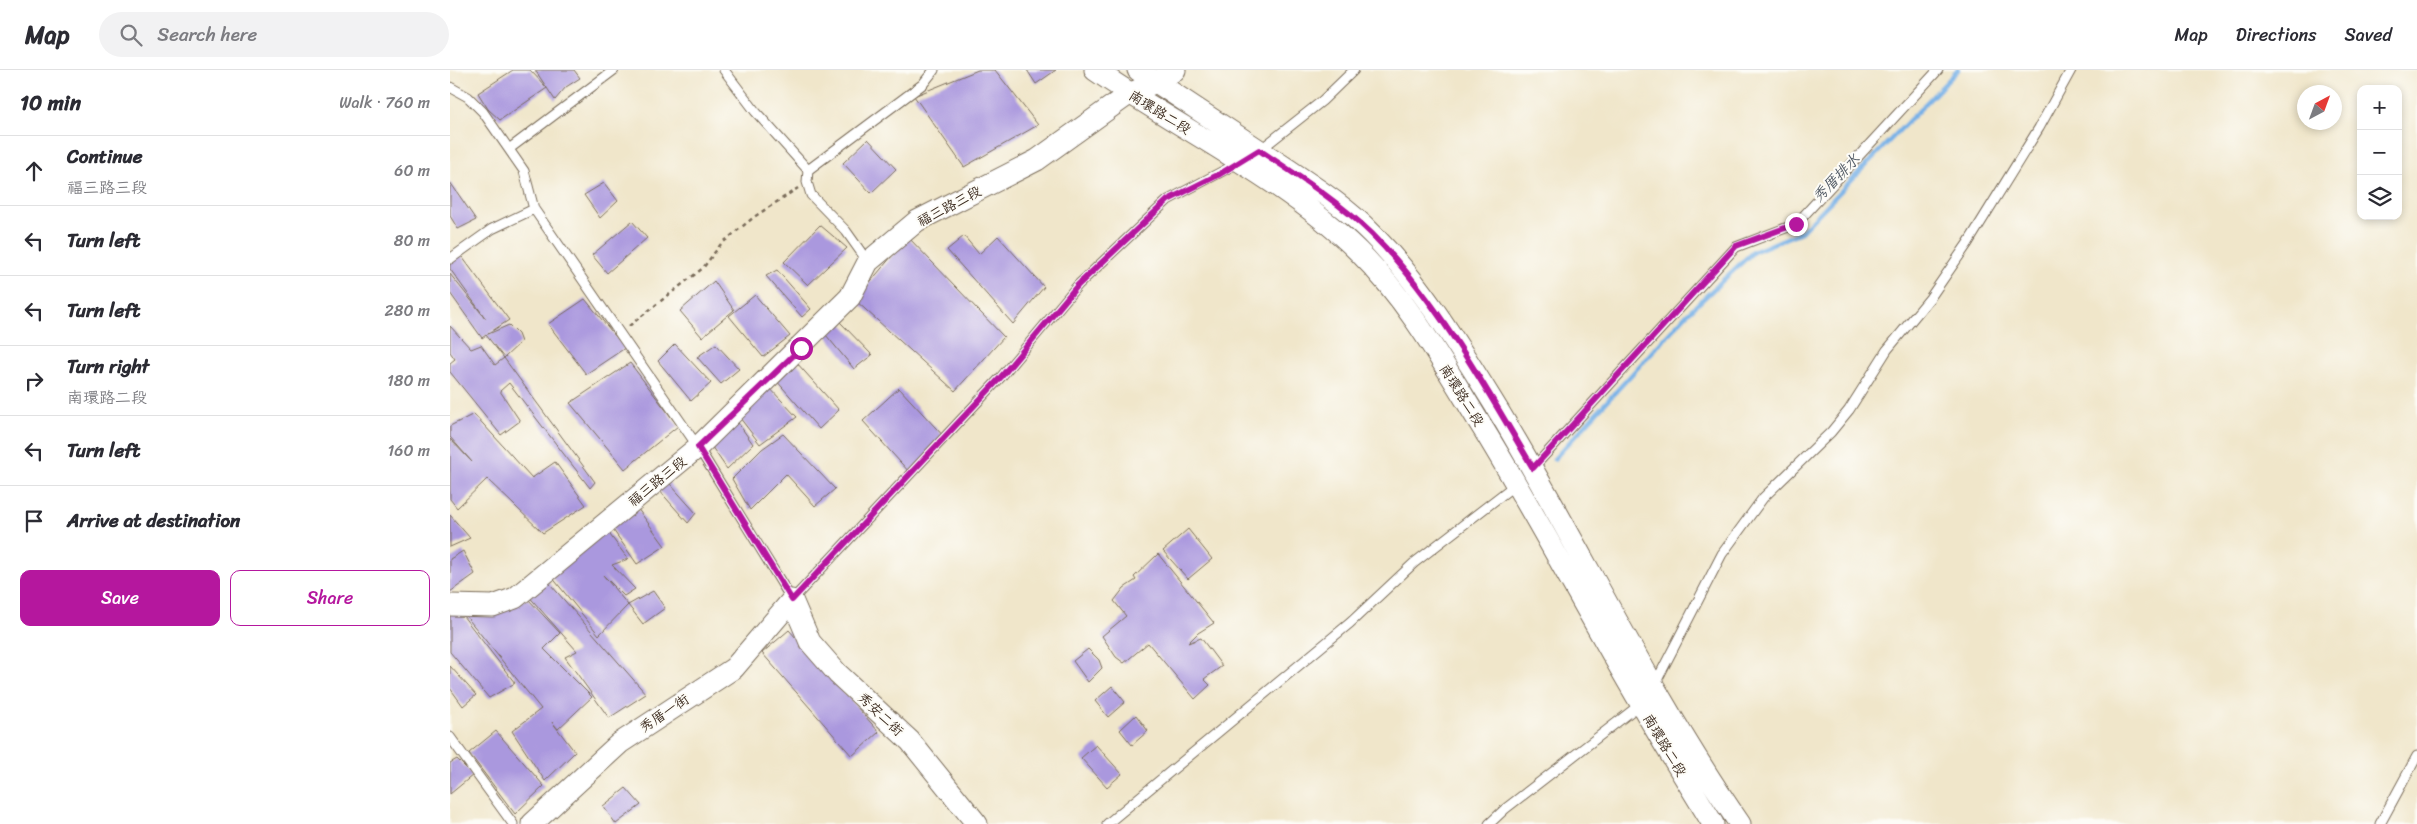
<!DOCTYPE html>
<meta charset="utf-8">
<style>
:root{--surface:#fff;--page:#f2f2f3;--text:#2b2b33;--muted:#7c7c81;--line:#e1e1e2;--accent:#b5179e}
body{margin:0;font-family:Sriracha,"LXGW WenKai TC",sans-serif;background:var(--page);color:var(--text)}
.controls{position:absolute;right:15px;top:15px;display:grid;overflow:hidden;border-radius:10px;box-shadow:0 2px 8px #0003}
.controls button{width:45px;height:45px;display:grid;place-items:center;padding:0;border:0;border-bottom:1px solid var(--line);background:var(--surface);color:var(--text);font:25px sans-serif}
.compass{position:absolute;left:1847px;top:15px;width:45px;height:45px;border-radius:50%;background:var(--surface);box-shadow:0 2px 8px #0003;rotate:41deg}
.stop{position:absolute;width:15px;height:15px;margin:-11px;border:4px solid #b5179e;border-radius:50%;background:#fff}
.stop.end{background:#b5179e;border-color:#fff;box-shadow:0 1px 5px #0008}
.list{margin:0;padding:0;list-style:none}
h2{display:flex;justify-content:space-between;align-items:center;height:65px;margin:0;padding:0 20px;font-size:21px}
h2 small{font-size:16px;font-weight:400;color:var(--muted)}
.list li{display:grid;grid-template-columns:32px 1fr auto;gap:15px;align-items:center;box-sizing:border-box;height:70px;padding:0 20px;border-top:1px solid var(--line)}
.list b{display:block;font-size:19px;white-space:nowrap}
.list p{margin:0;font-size:16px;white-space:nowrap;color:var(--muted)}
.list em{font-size:16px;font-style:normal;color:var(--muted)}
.actions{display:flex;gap:10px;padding:15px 20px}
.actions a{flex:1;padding:11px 0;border:1px solid var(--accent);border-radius:10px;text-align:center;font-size:18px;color:var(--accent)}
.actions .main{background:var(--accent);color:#fff}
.icon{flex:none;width:28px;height:28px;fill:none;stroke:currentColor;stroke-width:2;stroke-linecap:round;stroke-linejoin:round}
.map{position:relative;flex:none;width:1967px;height:754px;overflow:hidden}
header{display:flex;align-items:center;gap:30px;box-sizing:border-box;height:70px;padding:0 25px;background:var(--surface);border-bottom:1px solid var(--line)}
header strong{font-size:24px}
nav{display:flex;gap:28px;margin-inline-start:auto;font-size:18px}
.search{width:350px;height:45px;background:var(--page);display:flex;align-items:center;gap:12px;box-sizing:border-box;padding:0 18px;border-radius:28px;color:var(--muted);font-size:19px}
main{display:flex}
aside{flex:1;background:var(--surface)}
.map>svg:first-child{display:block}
</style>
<header>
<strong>Map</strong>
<div class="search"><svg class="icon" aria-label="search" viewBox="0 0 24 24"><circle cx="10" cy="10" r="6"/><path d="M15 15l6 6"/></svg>Search here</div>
<nav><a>Map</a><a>Directions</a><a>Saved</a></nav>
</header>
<main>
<aside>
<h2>10 min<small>Walk · 760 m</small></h2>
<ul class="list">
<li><svg class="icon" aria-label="ahead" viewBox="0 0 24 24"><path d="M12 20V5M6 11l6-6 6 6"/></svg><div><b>Continue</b><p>福三路三段</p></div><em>60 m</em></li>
<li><svg class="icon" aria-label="left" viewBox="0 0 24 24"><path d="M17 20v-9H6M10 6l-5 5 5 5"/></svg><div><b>Turn left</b></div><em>80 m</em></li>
<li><svg class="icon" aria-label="left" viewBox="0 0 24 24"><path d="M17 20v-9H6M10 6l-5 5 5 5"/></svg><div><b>Turn left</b></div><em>280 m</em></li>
<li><svg class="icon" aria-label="right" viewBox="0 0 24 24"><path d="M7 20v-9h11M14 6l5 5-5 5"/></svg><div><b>Turn right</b><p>南環路二段</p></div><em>180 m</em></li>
<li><svg class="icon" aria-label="left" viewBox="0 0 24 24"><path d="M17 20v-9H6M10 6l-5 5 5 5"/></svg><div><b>Turn left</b></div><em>160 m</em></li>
<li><svg class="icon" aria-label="arrive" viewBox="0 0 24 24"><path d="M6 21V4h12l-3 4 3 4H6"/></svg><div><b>Arrive at destination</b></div></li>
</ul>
<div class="actions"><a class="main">Save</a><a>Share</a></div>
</aside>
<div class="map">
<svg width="1967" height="754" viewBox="0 0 1967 754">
<rect width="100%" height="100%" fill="#fdfcf7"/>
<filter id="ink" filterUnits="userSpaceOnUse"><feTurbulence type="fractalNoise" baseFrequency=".02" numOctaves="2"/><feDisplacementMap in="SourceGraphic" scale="10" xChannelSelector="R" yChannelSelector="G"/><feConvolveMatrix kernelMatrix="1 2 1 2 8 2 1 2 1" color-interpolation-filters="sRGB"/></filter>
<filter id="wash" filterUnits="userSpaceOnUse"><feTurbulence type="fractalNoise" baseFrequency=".0096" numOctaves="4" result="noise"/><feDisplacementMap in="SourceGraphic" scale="20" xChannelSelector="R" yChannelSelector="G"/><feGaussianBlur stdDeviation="1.12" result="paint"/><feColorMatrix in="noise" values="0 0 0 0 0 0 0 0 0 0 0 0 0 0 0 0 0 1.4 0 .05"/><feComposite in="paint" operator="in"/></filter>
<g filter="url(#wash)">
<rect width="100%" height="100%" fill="#f0e6ca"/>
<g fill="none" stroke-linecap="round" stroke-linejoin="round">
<path stroke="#77b1e7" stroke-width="4.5" d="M1104,389L1237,244L1303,182L1351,162L1508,0"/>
</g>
<g id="blocks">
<path fill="#aa98de" d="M63,0H80L97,18L85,0H124L130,8L116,17L105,30L97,18L50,50L38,39L28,23Z
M528,0H545L588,55L514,97L464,26Z
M577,0H606L586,14Z
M418,69L446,99L421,123L393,93Z
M0,112L26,150L8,159L0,146Z
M154,113L168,131L150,148L134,125Z
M182,151L197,168L157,203L142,185Z
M370,155L397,178L358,215L334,192Z
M514,166L529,184L548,166L594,217L563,254L497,180Z
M458,167L554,267L505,321L405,230Z
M7,180L59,250L36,265L59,255L68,264L71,272L54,288L36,265L32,268L0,223V204L36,249L0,199V185Z
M327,200L361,239L352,247L316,206Z
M264,211L284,240L252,267L230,241Z
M305,225L340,266L313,287L279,246Z
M135,229L175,278L136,304L98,254Z
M390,252L422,285L404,299L376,265Z
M0,256L21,279L31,275L45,295L54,288L145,412L140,418L59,313L50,321L70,351L51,365L0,302V293L5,289L0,282Z
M225,274L261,313L241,331L208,291Z
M266,274L289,299L271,314L247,287Z
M346,292L389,340L369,359L325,309Z
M180,293L228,356L175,399L120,333Z
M317,315L347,347L310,374L283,339Z
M449,318L497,370L460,403L413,351Z
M281,343L303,374L277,399L253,364Z
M24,344L82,408L105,392L136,435L93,463L37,409L7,438L0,429V369L22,392L0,367V356Z
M333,364L385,419L365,436L336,404L300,440L282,409L312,379Z
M212,405L246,443L238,453L201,411Z
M182,431L215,476L187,494L154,447Z
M0,445L20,468L0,477Z
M151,453L178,489L162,495L185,519L174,526L153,505L178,535L203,521L215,538L193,554L178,535L149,565L97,501Z
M738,459L762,489L738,509L713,481Z
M13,481L25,504L0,522V489Z
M708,484L764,553L748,563L738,573L751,568L772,596L754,609L760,615L745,629L698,573L674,593L666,587L652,566L676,546L664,531L674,518L686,510L684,507Z
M94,507L196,624L159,648L115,587L127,581L76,523Z
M78,529L110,563L94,579L142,627L108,659L102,652L125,682L95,711L62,661L91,639L11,540Z
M0,537H6L65,613L39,628L0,582Z
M339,560L429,662L402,686L312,583Z
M638,579L649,590L652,598L638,612L623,591Z
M0,596L26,625L13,636L0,618Z
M662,616L675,632L658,647L645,631Z
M686,645L698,661L682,675L670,660Z
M46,661L94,716L65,744L19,683Z
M646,675L672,704L657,717L631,688Z
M7,689L23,705L0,724V693Z
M176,718L191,735L166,754L153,736Z"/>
</g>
</g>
<g filter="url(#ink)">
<use href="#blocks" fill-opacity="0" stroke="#7a6c5a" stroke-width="1"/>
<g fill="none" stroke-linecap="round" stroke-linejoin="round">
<defs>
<path id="service" d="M274,0L305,41L358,100
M0,17L18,27L33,42L74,101L84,139L248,377L342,530L551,307L628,215L718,130L790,92
M59,79L164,0
M810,80L872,31L904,0
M0,189L42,159L84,139
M418,192L396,161L361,125L357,112L358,100L473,14L484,0
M1083,398L1286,177L1346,154L1488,0
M1205,614L1272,484L1313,428L1381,362L1399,340L1437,280L1480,228L1518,173L1589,58L1621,0
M0,667L63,754
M657,754L900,553L964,493L1066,414
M1039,754L1055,739L1192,633
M1930,754L1967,686"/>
<path id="tertiary" d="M645,0C730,59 835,109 908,181C958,230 993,293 1029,352C1086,444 1136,541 1191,634C1214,675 1239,714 1263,754
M688,0C737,33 787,65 836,98C866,118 897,138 922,164C974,217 1012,282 1051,345C1132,480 1200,624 1290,754
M0,535L43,536L65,528L248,377L400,227L418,192L467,151L587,90L679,24L706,12L725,0
M82,754L170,673L284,598L342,530L360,572L388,604L460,671L527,754"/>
</defs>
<use href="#service" stroke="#7a6c5a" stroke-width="11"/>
<use href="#tertiary" stroke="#7a6c5a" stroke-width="23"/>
<path stroke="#7a6c5a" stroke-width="2.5" stroke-dasharray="4 4" stroke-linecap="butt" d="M179,256L253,198L271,174L304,147L348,118"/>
<use href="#service" stroke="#fff" stroke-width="9"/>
<use href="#tertiary" stroke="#fff" stroke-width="21"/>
</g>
</g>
<g fill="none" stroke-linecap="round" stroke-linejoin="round" filter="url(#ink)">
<path stroke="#b5179e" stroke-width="6" d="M351,278L248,377L342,530L551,307L628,215L718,130L770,104L809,80C848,106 888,131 922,164C986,228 1037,320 1083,398L1286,176L1346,154"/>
</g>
<g text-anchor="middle" stroke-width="4" stroke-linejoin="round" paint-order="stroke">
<g font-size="14" fill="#3b2a1e" stroke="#fdfcf7">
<text transform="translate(710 42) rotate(32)" y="5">南環路二段</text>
<text transform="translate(499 136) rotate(-28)" y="5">福三路三段</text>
<text transform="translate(1012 325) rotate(58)" y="5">南環路二段</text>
<text transform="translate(207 411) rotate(-39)" y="5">福三路三段</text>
<text transform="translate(214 643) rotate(-34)" y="5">秀厝一街</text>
<text transform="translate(431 644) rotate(43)" y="5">秀安二街</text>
<text transform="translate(1215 675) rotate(59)" y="5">南環路二段</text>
</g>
<g font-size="15" font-style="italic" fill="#505964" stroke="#fdfcf7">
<text transform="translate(1386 108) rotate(-46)" y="5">秀厝排水</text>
</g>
</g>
</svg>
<div class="controls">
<button>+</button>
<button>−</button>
<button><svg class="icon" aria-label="layers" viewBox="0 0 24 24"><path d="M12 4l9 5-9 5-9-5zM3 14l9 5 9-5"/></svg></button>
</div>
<svg class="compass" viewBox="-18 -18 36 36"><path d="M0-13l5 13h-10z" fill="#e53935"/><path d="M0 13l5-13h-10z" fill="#7c7c81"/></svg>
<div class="stop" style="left:351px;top:278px"></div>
<div class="stop end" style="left:1346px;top:154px"></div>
</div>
</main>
